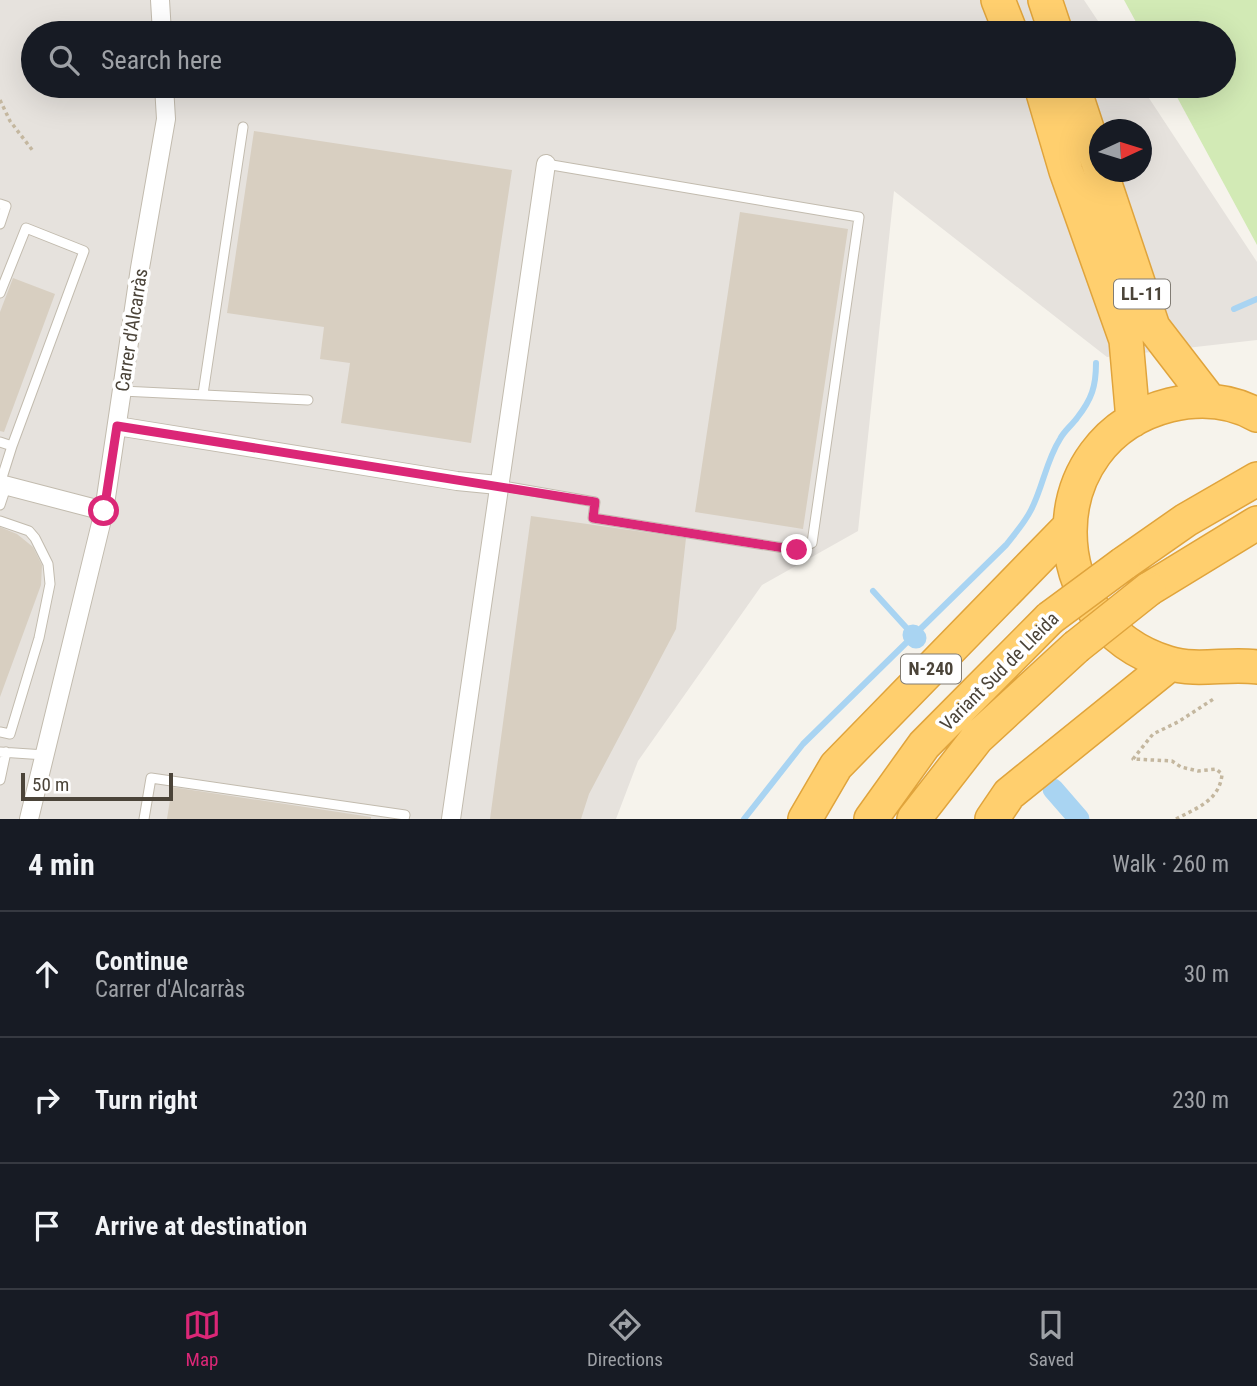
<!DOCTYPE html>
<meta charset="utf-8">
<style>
:root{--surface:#171b24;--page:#242831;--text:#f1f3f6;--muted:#9ea1a6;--line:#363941;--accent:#db2777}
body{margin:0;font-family:"Roboto Condensed",sans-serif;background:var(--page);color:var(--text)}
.compass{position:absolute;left:1089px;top:119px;width:63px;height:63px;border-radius:50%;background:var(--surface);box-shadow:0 7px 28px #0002;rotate:86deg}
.scale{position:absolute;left:21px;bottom:18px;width:152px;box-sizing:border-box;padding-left:7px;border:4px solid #4b4439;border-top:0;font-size:19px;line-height:24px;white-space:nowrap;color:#4b4439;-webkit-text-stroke:5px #fff;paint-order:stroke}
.stop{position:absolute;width:21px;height:21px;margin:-16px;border:5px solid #db2777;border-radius:50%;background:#fff}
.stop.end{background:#db2777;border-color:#fff;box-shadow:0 2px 7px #0008}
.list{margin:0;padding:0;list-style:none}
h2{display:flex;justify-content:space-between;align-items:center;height:91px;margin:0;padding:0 28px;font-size:30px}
h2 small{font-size:23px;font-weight:400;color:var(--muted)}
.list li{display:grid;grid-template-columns:46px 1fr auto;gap:21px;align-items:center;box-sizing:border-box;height:126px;padding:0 28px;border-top:2px solid var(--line)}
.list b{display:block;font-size:26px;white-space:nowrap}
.list p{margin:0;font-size:23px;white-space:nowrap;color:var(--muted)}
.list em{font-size:23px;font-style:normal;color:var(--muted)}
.icon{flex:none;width:38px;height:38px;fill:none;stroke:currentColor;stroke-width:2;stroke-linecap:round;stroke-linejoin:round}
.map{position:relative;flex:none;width:1257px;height:819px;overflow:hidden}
.search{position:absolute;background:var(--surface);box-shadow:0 7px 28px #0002;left:21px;right:21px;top:21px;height:77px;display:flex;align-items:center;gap:18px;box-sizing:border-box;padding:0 24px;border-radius:38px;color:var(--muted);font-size:26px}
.sheet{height:469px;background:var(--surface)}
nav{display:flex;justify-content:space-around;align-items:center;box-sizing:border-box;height:98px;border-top:2px solid var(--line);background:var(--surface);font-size:19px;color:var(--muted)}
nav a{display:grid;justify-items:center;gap:4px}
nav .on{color:var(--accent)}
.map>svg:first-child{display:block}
</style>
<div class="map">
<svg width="1257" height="819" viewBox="0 0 1257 819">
<rect width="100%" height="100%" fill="#f6f3ec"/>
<path fill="#e6e2dd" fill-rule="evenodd" d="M0,0H1084L1106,33H33V86H1141L1257,262V340L1107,357L894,191L858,531L762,585L638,761L616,819H0ZM1100,130H1142V172H1100Z"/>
<path fill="#d2eab5" d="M1124,0H1257V245L1171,86H1224V33H1142Z"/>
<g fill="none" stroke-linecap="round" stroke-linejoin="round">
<path stroke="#a9d4f2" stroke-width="6" d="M1234,309L1257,299
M873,591L913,635
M744,819L803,744L1006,545C1015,534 1025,522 1031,510C1043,487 1046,461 1060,439C1064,431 1072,425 1077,418C1092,399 1096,386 1096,363"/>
<path stroke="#a9d4f2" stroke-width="21" d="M913,635L916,638
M1053,789L1079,819"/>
</g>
<path fill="#d8cfc1" d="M254,131L512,170L471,443L341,423L350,363L320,359L324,327L227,313Z
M740,212L848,229L803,529L695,512Z
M13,278L55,294L4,432L0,431V312Z
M531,516L686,538L676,629L589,794L581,819H490Z
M0,527L17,534L33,547L42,565L41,585L0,697Z
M172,787L371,817V819H167Z"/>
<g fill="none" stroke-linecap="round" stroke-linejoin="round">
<defs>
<path id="lane" d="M0,204L6,206L0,224
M0,293L26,228L84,251L12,446L0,442
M122,391L308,400
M203,394L243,127
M0,484L12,446
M498,485L595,502L593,518L797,550L812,543L859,217L546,164
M0,505L6,487
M0,521L29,531L35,538L48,564L50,584L39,638L10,734L0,732
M0,752L45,755
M0,780L6,752
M144,819L151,778L405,815L404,819"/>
<path id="street" d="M160,0L162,33
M117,426L457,481L498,485
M0,484L104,511
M29,819L104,511L140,268L166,119L164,86
M451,819L546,164"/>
<path id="highway" d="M998,0L1011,33
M1045,0L1056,33
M1041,86L1066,171L1126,340L1133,420
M1073,86L1100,168
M1101,172L1153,327L1210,401
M1257,415C1230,400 1200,398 1170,405C1037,438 1037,623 1168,663C1197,672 1227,663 1257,667
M1123,564L1186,520L1257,479
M1149,589L1257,523
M805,819L836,766L1069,527
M871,819L924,745L1050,618
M914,819L977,738L1076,647
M992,819L1009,794L1170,664"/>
</defs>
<use href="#lane" stroke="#c2bbae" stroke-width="11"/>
<use href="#street" stroke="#c2bbae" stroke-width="20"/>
<use href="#highway" stroke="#e0a43c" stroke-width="36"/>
<path stroke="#c4b79f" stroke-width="3.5" stroke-dasharray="3.5 3.5" stroke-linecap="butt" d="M0,100L10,121L33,151
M1176,819C1197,808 1220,800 1222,774L1216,769L1198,771L1181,767L1172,761L1133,759L1153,734L1178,722L1215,698"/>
<use href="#lane" stroke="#fff" stroke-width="9"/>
<use href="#street" stroke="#fff" stroke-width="18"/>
<use href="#highway" stroke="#ffcf6e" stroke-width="33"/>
<defs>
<path id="highway-bridge" d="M1050,618L1123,564
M1076,647L1149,589"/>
</defs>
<use href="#highway-bridge" stroke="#e0a43c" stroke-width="36" stroke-linecap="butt"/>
<use href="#highway-bridge" stroke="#ffcf6e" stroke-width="33"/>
</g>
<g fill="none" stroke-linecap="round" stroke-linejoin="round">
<path stroke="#db2777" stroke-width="9" d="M104,511L117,426L595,502L593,518L797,550"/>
</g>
<g text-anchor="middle" stroke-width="7" stroke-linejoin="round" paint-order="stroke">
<g fill="#fff" stroke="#817c74" stroke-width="2">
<rect x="1114" y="279.5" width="56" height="29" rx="5"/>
<rect x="901" y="654.5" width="60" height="29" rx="5"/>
</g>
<g font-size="18" font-weight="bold" fill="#4b4439">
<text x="1142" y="300">LL-11</text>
<text x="931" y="675">N-240</text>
</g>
<g font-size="19" fill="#4b4439" stroke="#fff">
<text transform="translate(131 330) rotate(-81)" y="7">Carrer d'Alcarràs</text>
<text transform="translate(999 671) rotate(-45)" y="7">Variant Sud de Lleida</text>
</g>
</g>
</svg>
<svg class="compass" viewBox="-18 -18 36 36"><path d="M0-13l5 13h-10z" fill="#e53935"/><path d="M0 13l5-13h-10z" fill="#9ea1a6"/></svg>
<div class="scale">50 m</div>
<div class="stop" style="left:104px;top:511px"></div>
<div class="stop end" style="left:797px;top:550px"></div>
<div class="search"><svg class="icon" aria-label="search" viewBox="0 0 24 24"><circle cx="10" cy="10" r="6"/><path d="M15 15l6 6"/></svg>Search here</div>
</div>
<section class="sheet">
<h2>4 min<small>Walk · 260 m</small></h2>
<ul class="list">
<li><svg class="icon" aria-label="ahead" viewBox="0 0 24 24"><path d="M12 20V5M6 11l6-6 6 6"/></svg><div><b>Continue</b><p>Carrer d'Alcarràs</p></div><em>30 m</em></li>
<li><svg class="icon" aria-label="right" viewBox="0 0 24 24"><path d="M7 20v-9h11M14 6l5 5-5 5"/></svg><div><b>Turn right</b></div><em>230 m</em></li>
<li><svg class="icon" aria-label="arrive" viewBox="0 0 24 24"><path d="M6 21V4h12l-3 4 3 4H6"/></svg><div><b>Arrive at destination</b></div></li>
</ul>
</section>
<nav>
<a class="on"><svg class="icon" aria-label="map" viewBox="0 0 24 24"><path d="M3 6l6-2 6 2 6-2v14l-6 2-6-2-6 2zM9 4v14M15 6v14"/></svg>Map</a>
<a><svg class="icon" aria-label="directions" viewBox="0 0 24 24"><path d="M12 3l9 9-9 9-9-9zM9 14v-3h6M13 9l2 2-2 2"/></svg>Directions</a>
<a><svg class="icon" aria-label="saved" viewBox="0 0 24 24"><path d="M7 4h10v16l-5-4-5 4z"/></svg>Saved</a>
</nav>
